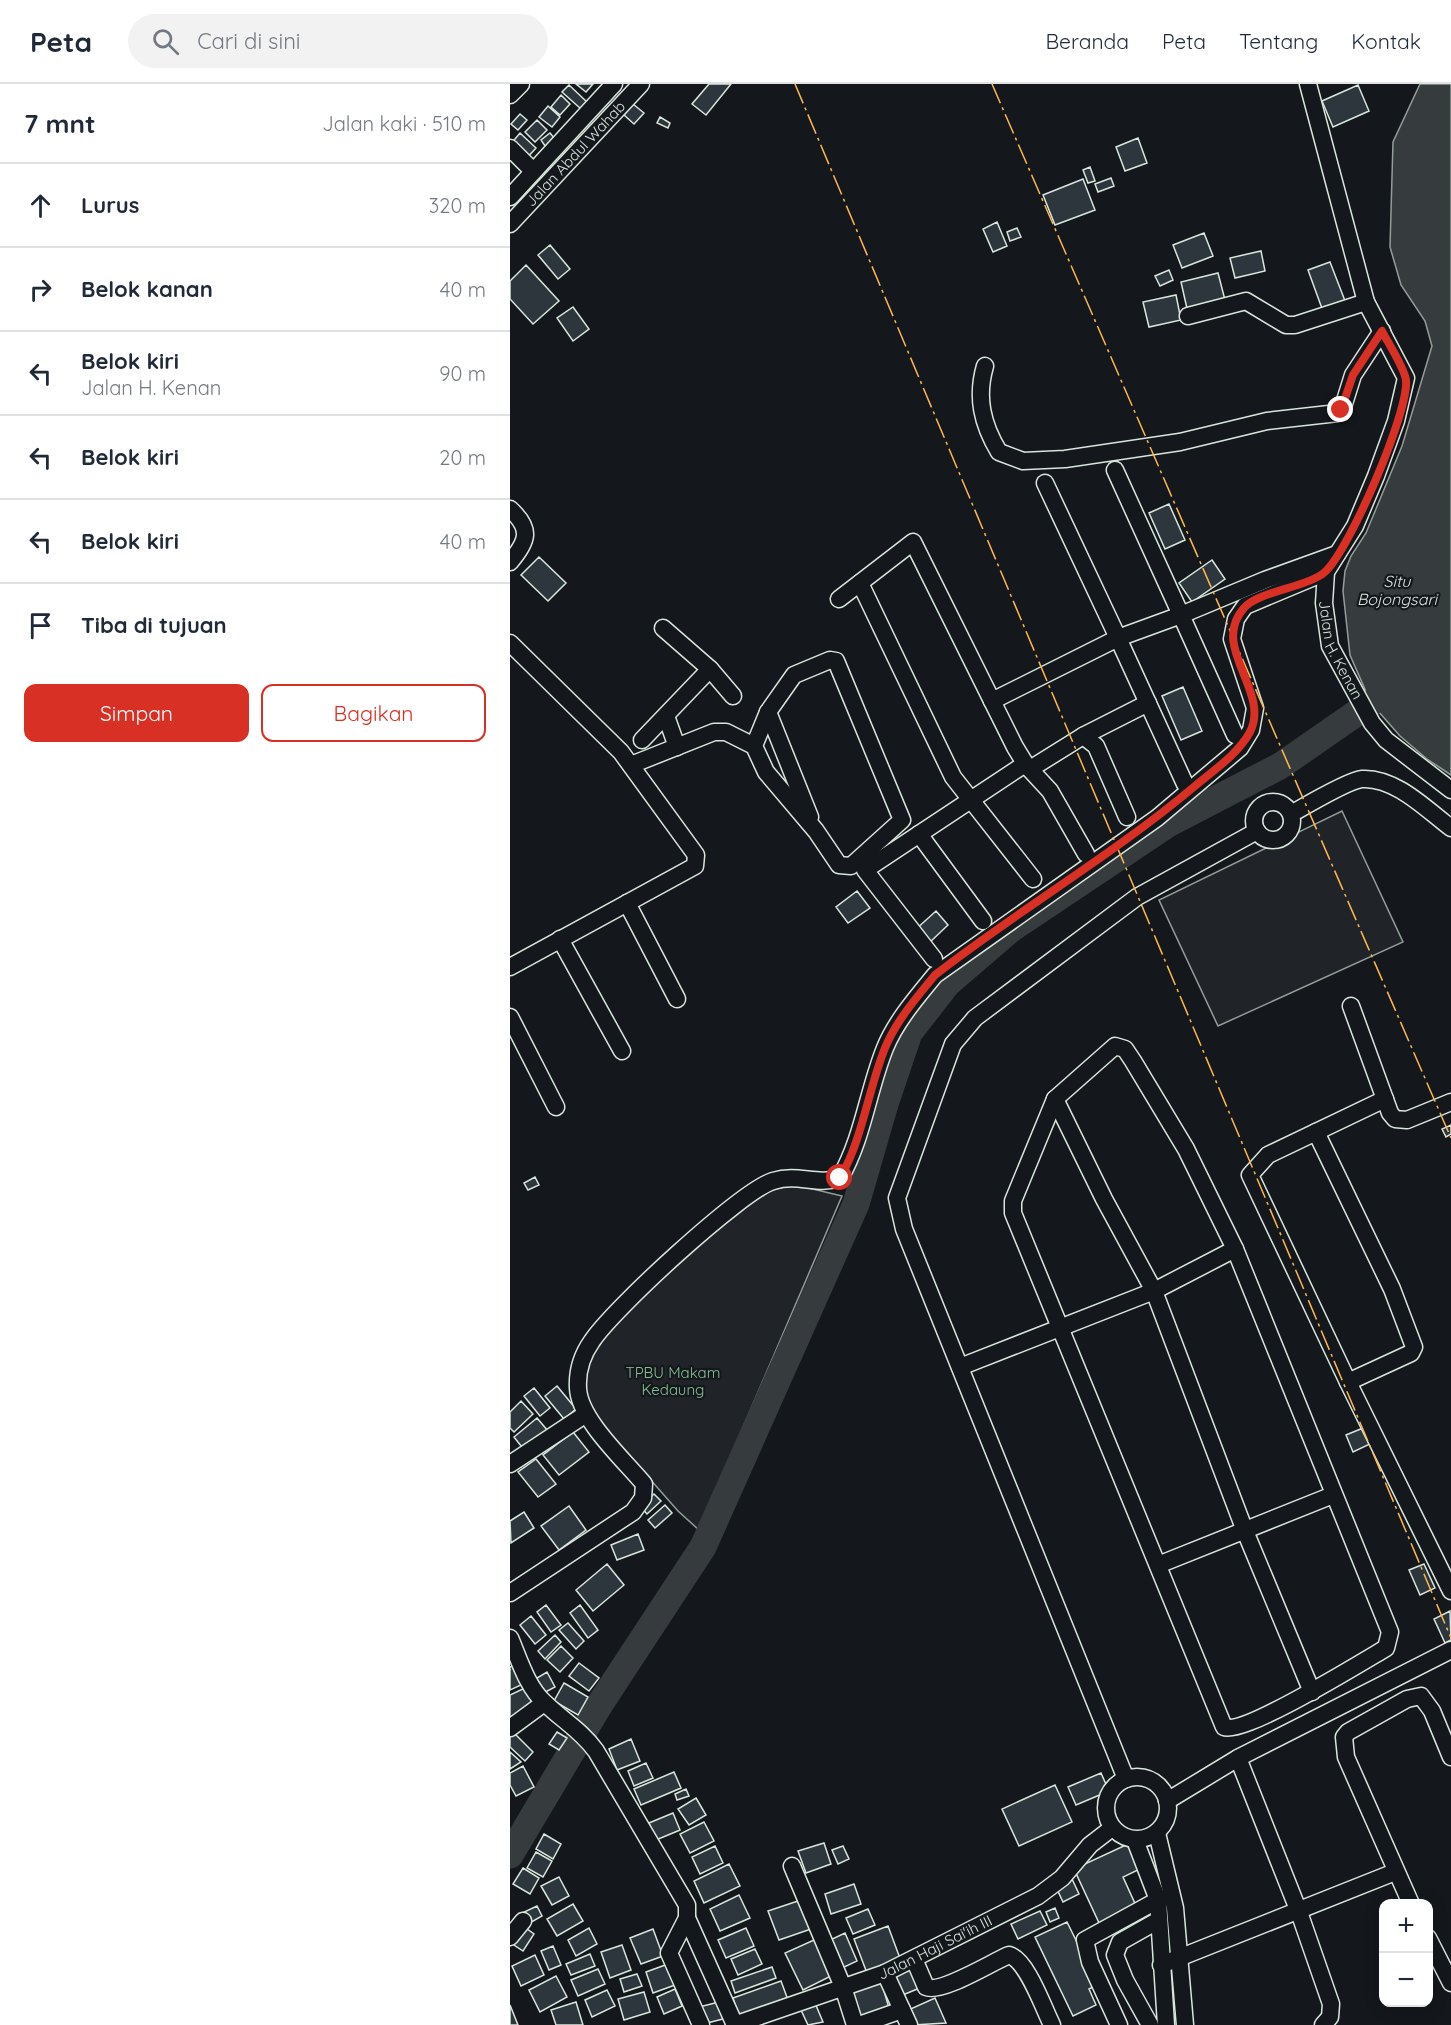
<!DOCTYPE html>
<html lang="id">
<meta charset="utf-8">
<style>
:root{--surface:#fff;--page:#f2f2f3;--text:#1f2937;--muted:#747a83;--line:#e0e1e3;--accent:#d93025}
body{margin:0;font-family:Quicksand,sans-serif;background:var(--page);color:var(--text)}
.controls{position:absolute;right:18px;bottom:18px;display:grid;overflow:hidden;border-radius:12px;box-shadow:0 3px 15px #0003}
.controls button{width:54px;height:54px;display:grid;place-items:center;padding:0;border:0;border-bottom:2px solid var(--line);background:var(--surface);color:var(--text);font:30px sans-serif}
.stop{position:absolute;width:18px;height:18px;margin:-14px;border:4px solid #d93025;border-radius:50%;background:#fff}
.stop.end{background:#d93025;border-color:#fff;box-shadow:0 2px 6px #0008}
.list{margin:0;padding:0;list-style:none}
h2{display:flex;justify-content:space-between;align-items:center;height:78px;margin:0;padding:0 24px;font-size:26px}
h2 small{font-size:20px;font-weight:400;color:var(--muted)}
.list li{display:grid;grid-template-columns:39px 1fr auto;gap:18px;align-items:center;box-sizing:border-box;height:84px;padding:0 24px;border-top:2px solid var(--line)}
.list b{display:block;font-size:22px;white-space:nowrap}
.list p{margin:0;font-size:20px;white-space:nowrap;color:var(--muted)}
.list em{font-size:20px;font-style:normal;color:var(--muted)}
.actions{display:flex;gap:12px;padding:18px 24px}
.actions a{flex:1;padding:14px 0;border:2px solid var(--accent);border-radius:12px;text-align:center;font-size:21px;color:var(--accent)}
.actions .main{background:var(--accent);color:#fff}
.icon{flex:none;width:33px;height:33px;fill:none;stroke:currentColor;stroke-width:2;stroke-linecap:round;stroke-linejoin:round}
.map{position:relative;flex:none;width:941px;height:1941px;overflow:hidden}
header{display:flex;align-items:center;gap:36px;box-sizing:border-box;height:84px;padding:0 30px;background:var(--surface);border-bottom:2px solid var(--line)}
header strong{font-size:28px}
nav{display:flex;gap:33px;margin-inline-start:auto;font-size:21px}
.search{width:420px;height:54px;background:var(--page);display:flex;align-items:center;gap:15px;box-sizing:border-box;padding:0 21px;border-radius:33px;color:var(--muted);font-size:22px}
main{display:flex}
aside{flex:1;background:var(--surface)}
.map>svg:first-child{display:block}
</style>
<header>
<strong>Peta</strong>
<div class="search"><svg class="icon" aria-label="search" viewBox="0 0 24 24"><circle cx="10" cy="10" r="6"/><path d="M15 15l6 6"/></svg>Cari di sini</div>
<nav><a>Beranda</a><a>Peta</a><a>Tentang</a><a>Kontak</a></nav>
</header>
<main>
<aside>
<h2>7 mnt<small>Jalan kaki · 510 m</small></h2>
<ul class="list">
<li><svg class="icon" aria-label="ahead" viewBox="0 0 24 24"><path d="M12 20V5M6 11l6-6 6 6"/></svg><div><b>Lurus</b></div><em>320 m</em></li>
<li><svg class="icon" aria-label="right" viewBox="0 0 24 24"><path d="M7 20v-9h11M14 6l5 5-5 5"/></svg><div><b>Belok kanan</b></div><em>40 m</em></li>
<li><svg class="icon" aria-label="left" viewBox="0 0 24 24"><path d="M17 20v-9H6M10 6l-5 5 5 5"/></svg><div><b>Belok kiri</b><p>Jalan H. Kenan</p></div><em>90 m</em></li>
<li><svg class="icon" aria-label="left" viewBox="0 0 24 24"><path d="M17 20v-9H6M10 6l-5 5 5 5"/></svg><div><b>Belok kiri</b></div><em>20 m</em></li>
<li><svg class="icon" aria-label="left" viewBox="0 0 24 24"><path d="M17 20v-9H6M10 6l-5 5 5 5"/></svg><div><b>Belok kiri</b></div><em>40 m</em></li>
<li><svg class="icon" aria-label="arrive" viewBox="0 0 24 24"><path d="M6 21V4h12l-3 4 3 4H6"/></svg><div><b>Tiba di tujuan</b></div></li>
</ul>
<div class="actions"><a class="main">Simpan</a><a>Bagikan</a></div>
</aside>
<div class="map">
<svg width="941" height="1941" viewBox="0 0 941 1941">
<rect width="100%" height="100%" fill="#14181c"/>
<path fill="#202428" stroke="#939e99" stroke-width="1.5" d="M832,727L893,858L708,942L649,816Z
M286,1101L332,1112L189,1446L168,1427L80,1327C76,1314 71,1291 77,1278C89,1247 208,1137 239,1117C254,1108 269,1103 286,1101Z"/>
<path fill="#363b3e" stroke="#939e99" stroke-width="1.5" d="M910,0H941V691L917,675L890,652L861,619L840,571L833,507L835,487L841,472L856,449L892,362L922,262L915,237L891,201L880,163L883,58Z"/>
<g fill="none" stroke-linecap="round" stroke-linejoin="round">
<path stroke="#363b3e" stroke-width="27" d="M0,1771L90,1620L193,1463L346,1120L375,1020L399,949L437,900L501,845L658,740L770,682L861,619"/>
</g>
<path fill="#2c363c" stroke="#d8e6dc" stroke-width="1.5" d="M66,0H83L76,8Z
M199,0H221L196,31L182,20Z
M59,1L77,18L71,25L52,8Z
M848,1L859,27L823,43L812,17Z
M51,11L60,20L50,31L41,23Z
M123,20L134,29L124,40L114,31Z
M38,22L50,33L42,43L29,33Z
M10,30L17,36L8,46L1,40Z
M150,33L160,39L158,44L147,39Z
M27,36L37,46L25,58L15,48Z
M10,49L26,64L15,76L0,61Z
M40,49L45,55L35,62L31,56Z
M628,54L637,79L615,87L606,63Z
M580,83L585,97L578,99L573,86Z
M601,94L604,102L588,108L585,100Z
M573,95L585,126L545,141L533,111Z
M487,138L497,162L483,168L473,145Z
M507,144L511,153L500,157L497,148Z
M694,149L703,172L672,184L663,161Z
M40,161L60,185L48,195L28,171Z
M751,167L755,187L725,194L720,174Z
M820,178L837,222L814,230L798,186Z
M16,181L49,217L23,240L0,215V197Z
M659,186L663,196L650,202L645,192Z
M708,189L716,220L678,229L671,198Z
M666,211L671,236L639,243L633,218Z
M63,223L79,245L63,257L47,234Z
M659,420L675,456L655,465L639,429Z
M29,473L56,499L38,517L11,491Z
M702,476L715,495L682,518L669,499Z
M673,603L692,647L671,656L652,612Z
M347,807L360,824L338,839L326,823Z
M426,827L438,841L418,860L405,846Z
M941,1041V1050L936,1053L932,1045Z
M25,1093L29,1101L18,1106L14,1099Z
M47,1302L66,1325L54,1335L35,1312Z
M24,1304L40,1324L30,1332L14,1312Z
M11,1317L23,1330L4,1348L0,1344V1328Z
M27,1334L38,1347L15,1367L4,1353Z
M853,1344L860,1360L843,1368L836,1351Z
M63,1348L79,1368L49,1391L33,1371Z
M26,1375L46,1400L28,1413L8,1388Z
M144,1410L151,1417L137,1430L130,1422Z
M155,1421L162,1429L145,1444L138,1436Z
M59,1422L76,1446L49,1466L31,1442Z
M14,1428L24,1444L1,1459L0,1437Z
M128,1450L134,1466L107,1476L101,1461Z
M97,1480L114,1501L83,1527L66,1506Z
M914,1480L925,1504L910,1511L899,1486Z
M36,1521L51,1541L41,1548L27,1528Z
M70,1521L88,1546L78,1554L60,1529Z
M940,1527L941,1556L935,1559L924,1535Z
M21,1532L36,1551L25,1560L10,1541Z
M58,1539L74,1557L66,1565L49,1546Z
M45,1551L51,1558L35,1575L28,1567Z
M51,1562L63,1574L50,1588L37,1576Z
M69,1579L89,1594L79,1607L59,1592Z
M2,1582L11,1601L0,1606V1583Z
M37,1588L45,1603L30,1611L22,1597Z
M54,1599L78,1613L68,1631L44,1617Z
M17,1603L26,1624L0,1635V1611Z
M47,1648L57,1654L49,1666L39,1660Z
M4,1649L23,1668L15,1677L0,1663V1653Z
M121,1655L130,1677L107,1686L99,1665Z
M0,1668L11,1678L0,1685Z
M136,1679L143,1694L124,1702L118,1687Z
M13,1682L24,1703L6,1712L0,1701V1689Z
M164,1688L171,1704L131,1721L124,1705Z
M591,1689L599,1707L566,1721L558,1703Z
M545,1701L562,1738L509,1762L492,1725Z
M176,1705L179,1712L167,1716L165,1710Z
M186,1714L196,1731L179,1741L168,1725Z
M163,1729L170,1746L146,1756L139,1739Z
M194,1738L204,1757L180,1769L170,1750Z
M34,1750L51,1760L43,1775L26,1765Z
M314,1759L321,1780L296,1789L288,1767Z
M618,1760L630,1785L613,1793L627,1824L590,1841L564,1785Z
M205,1762L213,1779L190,1790L182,1773Z
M333,1762L339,1775L328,1780L322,1766Z
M26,1768L42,1777L33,1793L17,1784Z
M219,1780L230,1802L194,1819L184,1797Z
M13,1784L29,1794L20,1810L3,1800Z
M49,1793L59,1812L42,1821L31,1802Z
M562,1795L569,1810L553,1818L546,1803Z
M344,1800L351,1820L321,1830L315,1810Z
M229,1811L240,1834L210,1847L200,1825Z
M291,1816L301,1845L269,1856L258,1827Z
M63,1820L73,1837L47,1852L37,1835Z
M27,1822L32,1832L18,1840L12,1829Z
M545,1824L549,1834L540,1838L536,1828Z
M358,1825L365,1841L343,1850L336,1834Z
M530,1827L537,1841L508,1855L501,1840Z
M557,1838L588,1901L579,1905L586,1921L563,1932L525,1853Z
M13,1842L24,1850L13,1867L1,1859Z
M378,1842L391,1877L357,1889L344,1855Z
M79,1844L87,1860L66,1872L58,1856Z
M236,1844L244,1862L216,1874L208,1856Z
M143,1845L153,1872L131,1880L120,1854Z
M335,1849L347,1877L330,1885L318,1857Z
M304,1856L321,1892L293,1906L275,1869Z
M112,1861L121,1886L100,1894L91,1868Z
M43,1862L51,1881L39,1886L31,1867Z
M245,1865L252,1880L228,1891L221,1875Z
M80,1870L85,1882L61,1891L56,1880Z
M25,1871L34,1891L11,1902L2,1882Z
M158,1880L165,1901L143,1909L136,1888Z
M262,1883L266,1894L225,1909L221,1897Z
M404,1884L412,1903L388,1913L380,1894Z
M88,1885L95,1900L68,1912L61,1896Z
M127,1890L132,1902L114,1908L110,1895Z
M46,1892L57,1913L30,1928L19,1906Z
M271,1897L278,1916L229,1933L223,1914Z
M371,1897L379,1924L347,1935L339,1908Z
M165,1905L172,1922L154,1930L147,1913Z
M97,1906L105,1922L82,1933L75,1916Z
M134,1908L140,1928L114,1936L108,1915Z
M425,1914L436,1939L403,1941L396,1927Z
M213,1917L217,1934L193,1940L189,1923Z
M66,1918L73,1941H46L41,1926Z
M305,1919L313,1938L298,1941L291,1926Z
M0,1921L8,1941H0Z"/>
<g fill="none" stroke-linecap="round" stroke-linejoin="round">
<defs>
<g id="minor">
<path id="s1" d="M798,0L856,218L896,294L886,337L866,392L845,442L816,488L814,519L820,562L862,639L876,656L941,706"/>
<path d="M0,11L11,0"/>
<path d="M0,64L23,87"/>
<path d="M0,113L104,0"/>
<path id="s2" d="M0,140L131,0"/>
<path d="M678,232L736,217L776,241H785L856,218"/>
<path d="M475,282C466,313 472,340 489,368L513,377L555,375L670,358L757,337L828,329L833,323L843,291L872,247"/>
<path d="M605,386L671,531L755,496L827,470"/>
<path d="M535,399L608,554L671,531L725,651"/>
<path d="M0,425C22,445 18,457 0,478"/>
<path d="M350,499L443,693L523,795"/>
<path d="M329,515L403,458L505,663L516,681L540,707L576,770"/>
<path d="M153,544L200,585L223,612"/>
<path d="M0,559L111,668L186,771L185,782L0,883"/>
<path d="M482,617L608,554L675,700"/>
<path d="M258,628L300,733"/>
<path d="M156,632L167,663"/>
<path d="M573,652L638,619"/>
<path d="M132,656L200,585"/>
<path d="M121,681L204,648H216L244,662L256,688L306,747L329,781L341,782L392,736L326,577L320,576L284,591L258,628L244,662"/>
<path d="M520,685L573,652L586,662L617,733"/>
<circle cx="763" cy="737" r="19"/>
<path d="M781,730C795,722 839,696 852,695C885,693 916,725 941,744"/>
<path d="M409,750L473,837"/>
<path d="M117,819L167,915"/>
<path d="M50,855L112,967"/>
<path d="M424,875L355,786L515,680"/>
<path d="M841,922L880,1029L885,1035L897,1036L941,1018"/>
<path d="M0,933L46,1023"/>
<path d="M605,962L615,965L623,977L676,1065L725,1165L880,1548L876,1564C852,1578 734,1651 714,1643L503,1129V1117L545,1015Z"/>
<path d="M545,1015L594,1115L644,1207L735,1447L802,1608"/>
<path d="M875,1015L758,1071L740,1091L838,1298L941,1507"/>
<path d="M806,1048L882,1205L904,1263L901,1269L838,1298"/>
<path d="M450,1283L644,1207L725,1165"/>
<path d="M0,1380L76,1330"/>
<path d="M648,1481L823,1411"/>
<path d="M0,1509L123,1428L133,1414L134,1400C114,1376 69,1335 68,1304C67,1286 72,1271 82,1257C102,1226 231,1107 263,1097C289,1089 306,1102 330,1094C353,1054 358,1006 375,964C386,937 407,913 425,891L647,734L730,664L741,646L745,624L722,555L726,535L735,522L816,488"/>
<path d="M0,1554C9,1575 17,1603 35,1619C52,1636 71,1646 86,1667L177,1821V1834L159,1869L191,1941"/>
<path d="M0,1644L34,1619"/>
<path d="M728,1674L789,1828L821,1920L820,1933L813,1941"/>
<circle cx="627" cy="1724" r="31"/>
<path d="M616,1695L394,1145L387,1114L443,960L465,934L627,813L747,747"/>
<path d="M657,1717L728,1674L941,1566"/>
<path d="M647,1749L665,1824L675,1941"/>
<path d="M625,1756L648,1816L656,1941"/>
<path d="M282,1782L333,1903L345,1941"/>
<path d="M901,1820L836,1673L834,1653L838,1648L897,1615L911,1612L922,1627L941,1673"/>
<path d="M177,1834L225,1941"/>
<path d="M0,1853L13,1837"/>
<path d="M918,1854L941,1899"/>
<path d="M404,1875L416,1903C431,1910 482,1878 499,1871C517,1876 533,1923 542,1941"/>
<path d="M651,1881L885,1788"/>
<path d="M375,1889L399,1941"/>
<path id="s3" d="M224,1941L375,1889L528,1812L552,1794L580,1761L602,1744"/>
<path d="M349,1941L392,1926"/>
<path d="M609,1941L580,1878L575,1856L648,1816"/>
<path d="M640,1941L615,1896L605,1871L610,1858L649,1836"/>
</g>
</defs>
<use href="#minor" stroke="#d8e6dc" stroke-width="19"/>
<use href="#minor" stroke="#14181c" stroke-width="16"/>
<path stroke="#ffb74d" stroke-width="1.5" stroke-dasharray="21 4.5 3 4.5" stroke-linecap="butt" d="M285,0L941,1554
M482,0L941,1054"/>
</g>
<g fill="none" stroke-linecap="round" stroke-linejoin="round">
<path stroke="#d93025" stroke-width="8" d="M330,1094C353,1054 358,1006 375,964C386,937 407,913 425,891C510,825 603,771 685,702C704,686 728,670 740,648C761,607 699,563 734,524C748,507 800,503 816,487C840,464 899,328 896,296C894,283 878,259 872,247L843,291L831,326"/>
</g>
<g text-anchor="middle" stroke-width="4.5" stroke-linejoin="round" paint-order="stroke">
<g font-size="15" fill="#d8e6dc" stroke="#14181c">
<text dy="5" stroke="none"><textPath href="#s2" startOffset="96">Jalan Abdul Wahab</textPath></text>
<text dy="5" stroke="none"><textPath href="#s1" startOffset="604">Jalan H. Kenan</textPath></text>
<text dy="5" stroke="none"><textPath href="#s3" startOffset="216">Jalan Haji Sai'ih III</textPath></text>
</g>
<g font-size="15" fill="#8ac095" stroke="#14181c">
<text x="163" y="1294">TPBU Makam<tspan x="163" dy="17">Kedaung</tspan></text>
</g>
<g font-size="16" font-style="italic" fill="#d8e6dc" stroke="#14181c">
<text x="887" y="503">Situ<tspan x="887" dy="18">Bojongsari</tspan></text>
</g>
</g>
</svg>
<div class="controls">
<button>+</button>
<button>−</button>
</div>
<div class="stop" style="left:330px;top:1094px"></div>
<div class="stop end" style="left:831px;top:326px"></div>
</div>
</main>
